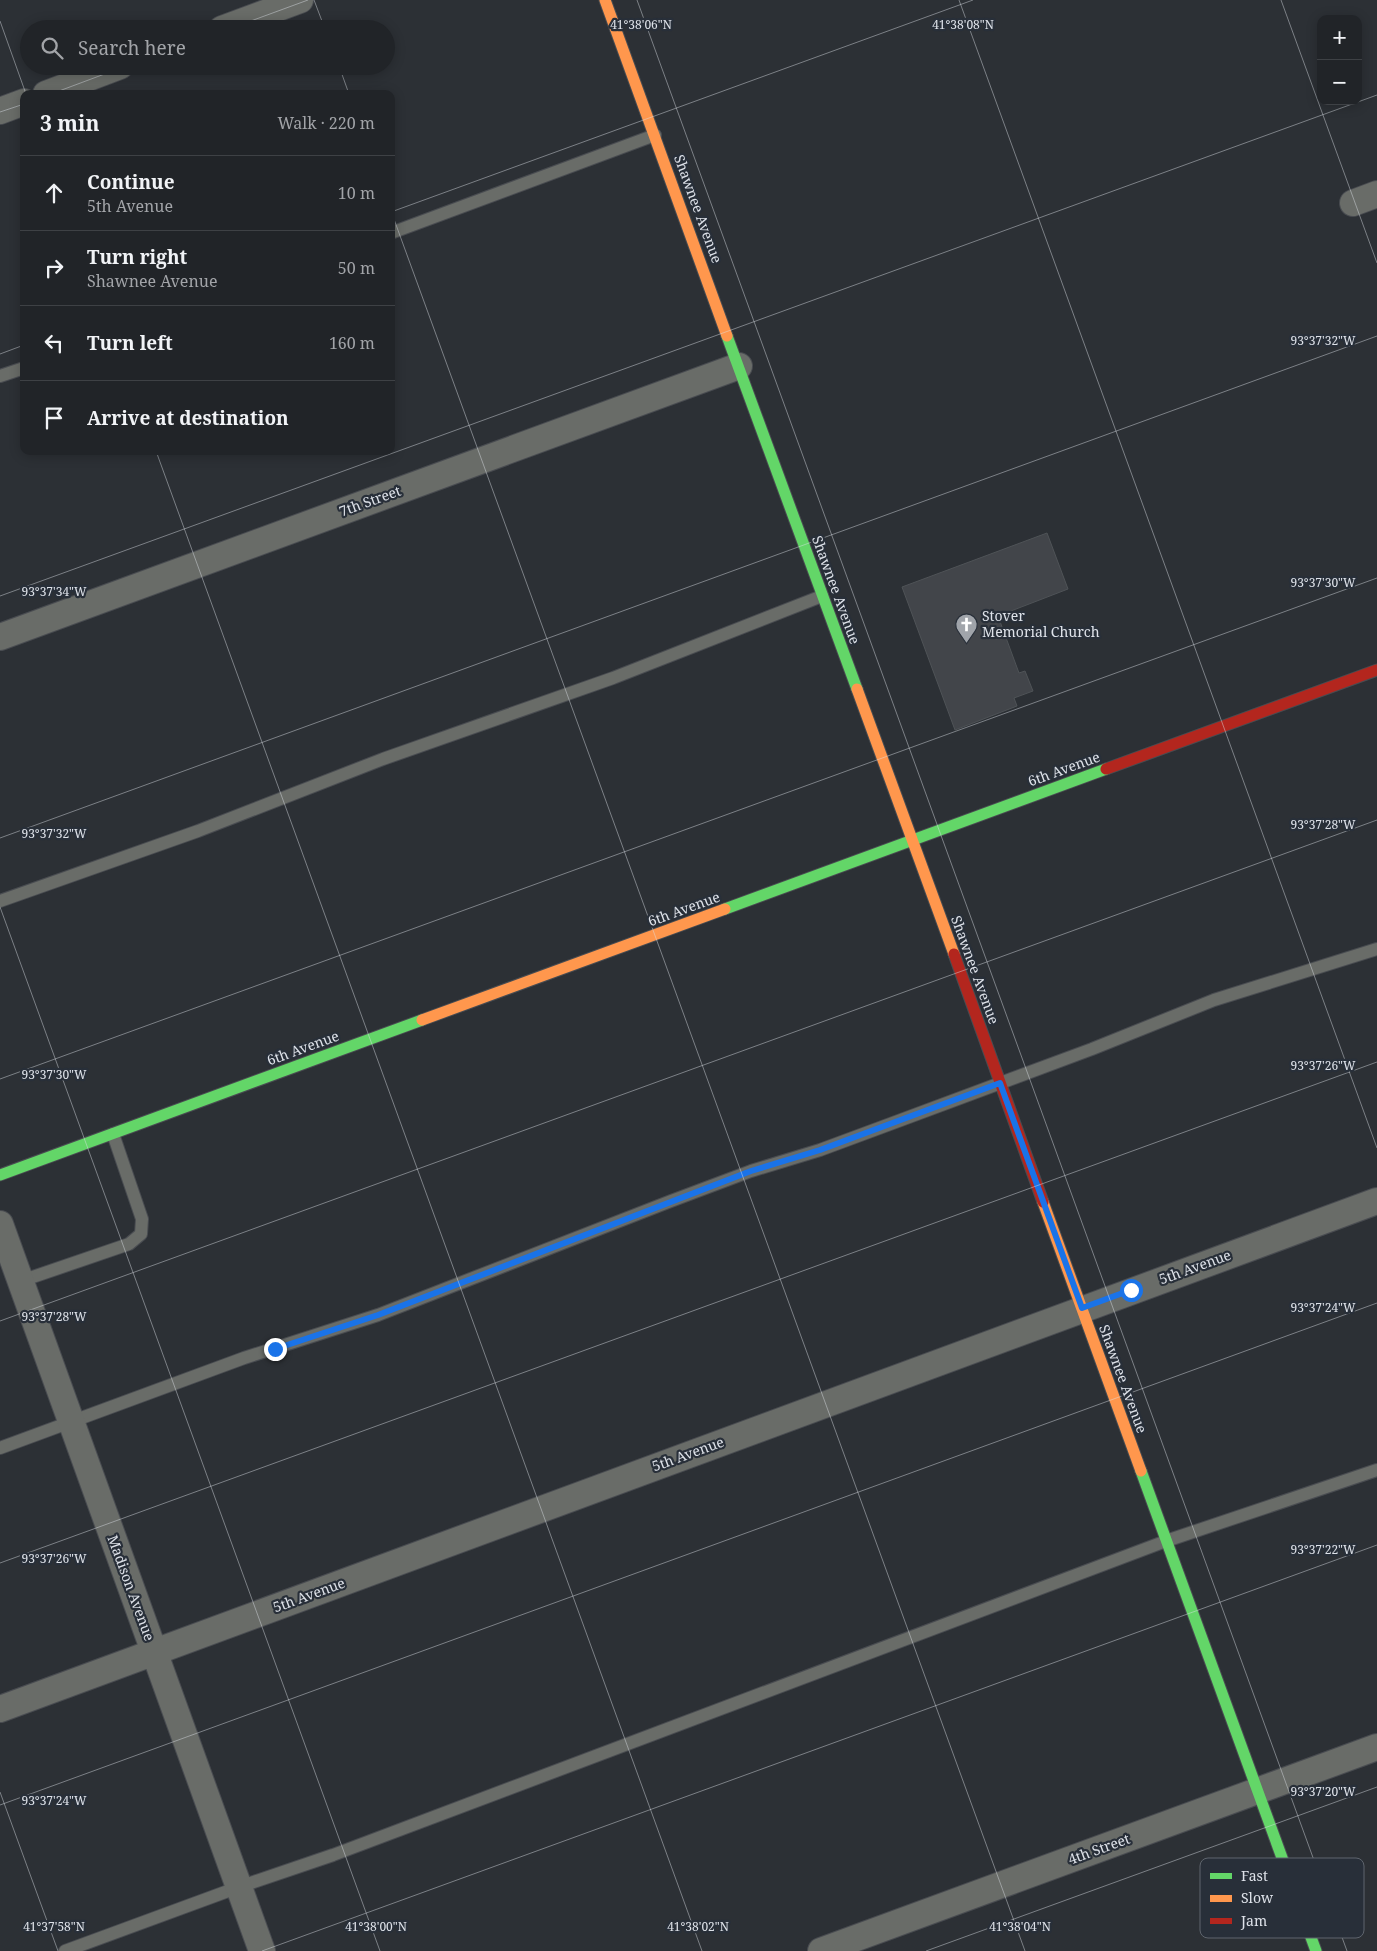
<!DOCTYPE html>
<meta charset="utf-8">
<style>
:root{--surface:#212428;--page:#292c30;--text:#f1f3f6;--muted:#a2a4a8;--line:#3e4145}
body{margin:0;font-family:"Noto Serif",serif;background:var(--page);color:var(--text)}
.controls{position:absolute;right:15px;top:15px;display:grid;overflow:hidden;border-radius:10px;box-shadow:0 2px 12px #0003}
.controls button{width:45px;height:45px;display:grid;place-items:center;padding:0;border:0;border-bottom:1px solid var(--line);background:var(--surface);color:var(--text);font:25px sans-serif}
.stop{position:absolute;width:15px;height:15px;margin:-11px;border:4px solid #1a73e8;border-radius:50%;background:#fff}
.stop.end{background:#1a73e8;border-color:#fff;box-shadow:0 1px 5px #0008}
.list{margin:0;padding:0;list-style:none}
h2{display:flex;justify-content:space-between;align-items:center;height:65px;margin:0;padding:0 20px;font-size:21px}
h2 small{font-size:16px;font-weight:400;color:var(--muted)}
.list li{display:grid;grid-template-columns:32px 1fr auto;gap:15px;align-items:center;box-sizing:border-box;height:75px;padding:0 20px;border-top:1px solid var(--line)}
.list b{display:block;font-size:19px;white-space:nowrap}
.list p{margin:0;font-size:16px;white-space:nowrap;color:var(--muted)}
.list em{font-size:16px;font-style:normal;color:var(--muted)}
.icon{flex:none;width:28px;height:28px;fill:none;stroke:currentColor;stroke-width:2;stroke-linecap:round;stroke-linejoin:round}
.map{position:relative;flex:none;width:1377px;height:1951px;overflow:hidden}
.search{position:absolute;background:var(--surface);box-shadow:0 2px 12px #0003;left:20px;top:20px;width:375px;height:55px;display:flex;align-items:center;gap:12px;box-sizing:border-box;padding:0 18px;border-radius:28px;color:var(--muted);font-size:19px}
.panel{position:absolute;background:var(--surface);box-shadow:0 2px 12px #0003;left:20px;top:90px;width:375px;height:365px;border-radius:10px}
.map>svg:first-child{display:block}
</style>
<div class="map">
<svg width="1377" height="1951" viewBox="0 0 1377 1951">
<rect width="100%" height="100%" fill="#2c3035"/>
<path fill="#42454a" stroke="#4f5357" d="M1047,533L1068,589L998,616L1019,673L1025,671L1033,691L1014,698L1017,706L955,730L902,587Z"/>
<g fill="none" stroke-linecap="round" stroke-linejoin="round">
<defs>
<path id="lane" d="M391,233L655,135
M0,376L24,368
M0,901L198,831L383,759L613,678L822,596
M21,1281L129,1244L141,1234L142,1219L113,1134
M0,1448L244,1358L378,1315L671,1201L751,1171L820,1150L901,1120L1092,1049L1214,1000L1377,949
M65,1951L239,1887L333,1855L1166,1541L1377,1470"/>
<path id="street" d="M222,29L300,0
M46,94L120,66
M0,111L24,102
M1353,203L1377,194
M0,637L739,366
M0,1224L262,1951
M0,1709L1377,1201
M821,1951L1377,1747"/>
<path id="fast" d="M727,336L857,689
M725,909L1106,769
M0,1175L422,1020
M1141,1471L1316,1951"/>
<path id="slow" d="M605,0L727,336
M857,689L954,954
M422,1020L725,909
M1043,1202L1141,1471"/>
<path id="jam" d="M1106,769L1377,670
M954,954L1043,1202"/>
</defs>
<use href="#lane" stroke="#494c51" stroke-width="14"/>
<use href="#street" stroke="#494c51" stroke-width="28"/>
<use href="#fast" stroke="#494c51" stroke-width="13"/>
<use href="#slow" stroke="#494c51" stroke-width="13"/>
<use href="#jam" stroke="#494c51" stroke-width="13"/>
<use href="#lane" stroke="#696c68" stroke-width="12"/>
<use href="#street" stroke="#696c68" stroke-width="26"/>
<use href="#fast" stroke="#63d668" stroke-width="11"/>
<use href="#slow" stroke="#ff974d" stroke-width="11"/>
<use href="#jam" stroke="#b3261e" stroke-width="11"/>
</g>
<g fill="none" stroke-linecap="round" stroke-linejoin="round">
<path stroke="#1a73e8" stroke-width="6" d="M275,1349L378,1315L751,1171L820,1150L1000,1083L1082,1308L1131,1290"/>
</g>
<path fill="none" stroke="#dee2e9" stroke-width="1" stroke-opacity="0.45" d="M314,0L325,29M637,0L1347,1951M959,0L1377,1148M1281,0L1377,263M0,21L26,94M229,29L308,0M339,66L349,94M51,94L126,66M0,112L24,104M391,211L1025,1951M391,212L973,0M0,354L24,345M156,451L702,1951M0,596L1377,95M0,838L1377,336M0,907L380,1951M0,1079L1377,578M0,1321L1377,820M0,1563L1377,1062M0,1792L58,1951M0,1805L1377,1303M262,1951L1377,1545M926,1951L1377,1787"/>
<defs>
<symbol id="church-pin" viewBox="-11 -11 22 30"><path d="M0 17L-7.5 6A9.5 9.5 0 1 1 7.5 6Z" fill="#a0a4aa" stroke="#282f39"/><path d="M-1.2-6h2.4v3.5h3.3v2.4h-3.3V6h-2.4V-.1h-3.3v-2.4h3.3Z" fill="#fff"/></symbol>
</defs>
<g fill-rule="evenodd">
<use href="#church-pin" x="954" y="612" width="25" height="34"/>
</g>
<g text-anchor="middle" stroke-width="4.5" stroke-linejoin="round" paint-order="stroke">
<g font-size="14" fill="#dee2e9" stroke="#282f39">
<text transform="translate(698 209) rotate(70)" y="5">Shawnee Avenue</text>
<text transform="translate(370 501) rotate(-20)" y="5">7th Street</text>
<text transform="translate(836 590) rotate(70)" y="5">Shawnee Avenue</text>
<text transform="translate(1064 769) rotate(-20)" y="5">6th Avenue</text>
<text transform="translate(684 909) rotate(-20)" y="5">6th Avenue</text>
<text transform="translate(975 970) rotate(70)" y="5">Shawnee Avenue</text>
<text transform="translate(303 1048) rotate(-20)" y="5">6th Avenue</text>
<text transform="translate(1195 1267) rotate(-20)" y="5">5th Avenue</text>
<text transform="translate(1123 1379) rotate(70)" y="5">Shawnee Avenue</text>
<text transform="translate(688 1454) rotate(-20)" y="5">5th Avenue</text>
<text transform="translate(131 1588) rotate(70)" y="5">Madison Avenue</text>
<text transform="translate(309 1595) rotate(-20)" y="5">5th Avenue</text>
<text transform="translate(1099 1849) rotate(-20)" y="5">4th Street</text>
</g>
<g font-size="14" fill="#dee2e9" stroke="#282f39" text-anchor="start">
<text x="982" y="621">Stover<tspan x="982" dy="16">Memorial Church</tspan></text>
</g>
</g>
<rect x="1200" y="1858" width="164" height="80" rx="8" fill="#282f39" stroke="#5f656e" stroke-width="1"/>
<rect x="1210" y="1873" width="22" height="6" fill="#63d668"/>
<rect x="1210" y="1895" width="22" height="7" fill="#ff974d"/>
<rect x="1210" y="1918" width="22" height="6" fill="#b3261e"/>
<g font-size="14" fill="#dee2e9">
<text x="1241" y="1881">Fast</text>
<text x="1241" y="1903">Slow</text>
<text x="1241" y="1926">Jam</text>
</g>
<g font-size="12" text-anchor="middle" fill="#dee2e9" stroke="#282f39" stroke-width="4.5" stroke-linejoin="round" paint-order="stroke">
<text x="641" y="29">41°38'06"N</text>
<text x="963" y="29">41°38'08"N</text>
<text x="1323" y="345">93°37'32"W</text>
<text x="1323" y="587">93°37'30"W</text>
<text x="54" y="596">93°37'34"W</text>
<text x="1323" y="829">93°37'28"W</text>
<text x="54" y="838">93°37'32"W</text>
<text x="1323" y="1070">93°37'26"W</text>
<text x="54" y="1079">93°37'30"W</text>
<text x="1323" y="1312">93°37'24"W</text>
<text x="54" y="1321">93°37'28"W</text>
<text x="1323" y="1554">93°37'22"W</text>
<text x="54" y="1563">93°37'26"W</text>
<text x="1323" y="1796">93°37'20"W</text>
<text x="54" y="1805">93°37'24"W</text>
<text x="54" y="1931">41°37'58"N</text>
<text x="376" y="1931">41°38'00"N</text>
<text x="698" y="1931">41°38'02"N</text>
<text x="1020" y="1931">41°38'04"N</text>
</g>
</svg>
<div class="controls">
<button>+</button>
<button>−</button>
</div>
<div class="stop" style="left:1131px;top:1290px"></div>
<div class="stop end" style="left:275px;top:1349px"></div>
<div class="search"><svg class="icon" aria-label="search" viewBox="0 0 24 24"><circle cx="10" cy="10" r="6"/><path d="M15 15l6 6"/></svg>Search here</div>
<section class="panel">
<h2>3 min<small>Walk · 220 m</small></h2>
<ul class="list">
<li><svg class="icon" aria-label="ahead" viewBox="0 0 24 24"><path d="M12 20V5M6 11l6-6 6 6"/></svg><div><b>Continue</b><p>5th Avenue</p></div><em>10 m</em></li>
<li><svg class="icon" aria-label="right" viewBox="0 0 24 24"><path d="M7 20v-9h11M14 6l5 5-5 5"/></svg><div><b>Turn right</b><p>Shawnee Avenue</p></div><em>50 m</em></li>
<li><svg class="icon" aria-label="left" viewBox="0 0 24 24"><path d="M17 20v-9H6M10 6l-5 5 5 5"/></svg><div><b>Turn left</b></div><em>160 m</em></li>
<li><svg class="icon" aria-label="arrive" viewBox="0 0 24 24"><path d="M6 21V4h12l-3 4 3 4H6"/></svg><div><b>Arrive at destination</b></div></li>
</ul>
</section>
</div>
